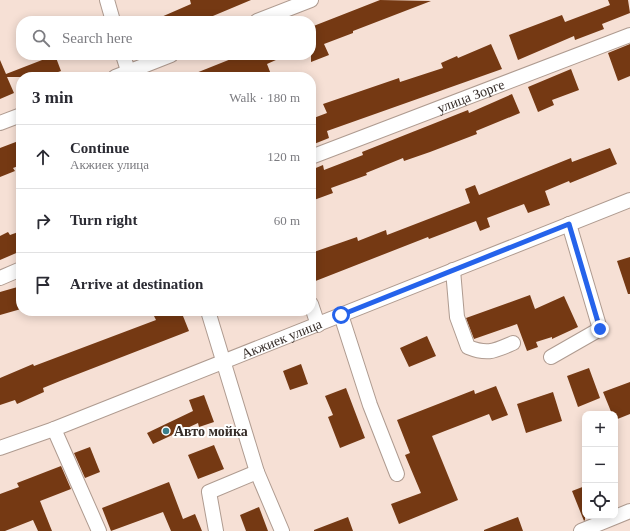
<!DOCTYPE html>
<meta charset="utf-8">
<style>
:root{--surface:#fff;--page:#f7f7f7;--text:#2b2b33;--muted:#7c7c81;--line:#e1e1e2}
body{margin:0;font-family:"Times New Roman",serif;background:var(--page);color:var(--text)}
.controls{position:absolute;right:12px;bottom:12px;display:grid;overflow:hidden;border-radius:8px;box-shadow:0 2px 10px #0003}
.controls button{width:36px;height:36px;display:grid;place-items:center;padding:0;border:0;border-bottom:1px solid var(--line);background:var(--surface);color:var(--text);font:20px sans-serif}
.stop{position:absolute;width:12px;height:12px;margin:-9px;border:3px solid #2563eb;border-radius:50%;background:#fff}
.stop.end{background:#2563eb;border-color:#fff;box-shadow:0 1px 4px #0008}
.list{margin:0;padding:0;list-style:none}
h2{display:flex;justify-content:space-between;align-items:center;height:52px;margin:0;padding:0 16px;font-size:17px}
h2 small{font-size:13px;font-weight:400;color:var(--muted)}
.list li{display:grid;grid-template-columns:26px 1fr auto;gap:12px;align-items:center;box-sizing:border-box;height:64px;padding:0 16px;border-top:1px solid var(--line)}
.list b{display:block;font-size:15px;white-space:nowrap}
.list p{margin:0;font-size:13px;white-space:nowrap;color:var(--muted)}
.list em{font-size:13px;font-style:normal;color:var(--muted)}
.icon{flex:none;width:22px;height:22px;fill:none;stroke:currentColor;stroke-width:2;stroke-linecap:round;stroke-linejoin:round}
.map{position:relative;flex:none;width:630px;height:531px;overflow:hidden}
.search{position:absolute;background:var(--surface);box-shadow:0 2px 10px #0003;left:16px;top:16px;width:300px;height:44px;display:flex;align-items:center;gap:10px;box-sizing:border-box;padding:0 14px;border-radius:16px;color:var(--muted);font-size:15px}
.panel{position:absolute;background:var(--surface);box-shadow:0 2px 10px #0003;left:16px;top:72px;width:300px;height:244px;border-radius:16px}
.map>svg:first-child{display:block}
</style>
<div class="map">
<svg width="630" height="531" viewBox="0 0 630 531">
<rect width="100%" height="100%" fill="#f6e0d5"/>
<path fill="#753913" d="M190,0H251L201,21H152L191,4Z
M380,0L431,1L353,31V33L324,44L329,55L311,62V27Z
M608,0H628L630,13L602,24L604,29L575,40L574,36L518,60L509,35L562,15L565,22L610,5Z
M491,44L502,69L327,131L329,138L314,144L311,137V119L327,113L323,104L399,78L400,82L443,68L441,63L457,56L458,58Z
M630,44V76L618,81L608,53Z
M55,55L61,71L44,77H7L14,93L0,99V60L6,74Z
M241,55H287L267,64L272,77H186Z
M571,69L579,90L552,100L554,105L538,112L528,87Z
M512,94L520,113L476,131L477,134L430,152L404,161L403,158L366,173L367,175L331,188L333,193L314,200L311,193V170L323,165L324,170L363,155L362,152L468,110L469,113Z
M21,140V165L13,168L15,171L0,177V148Z
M610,148L617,164L570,183L569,181L545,191L550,205L528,213L524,204L487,218L490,227L480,231L476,221L429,239L428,237L313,282L311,276V253L357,237L358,241L386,230L387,235L470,203L465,189L475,185L479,195L571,158L572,162Z
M21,231V251L0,260V236L8,232L10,235Z
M630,257V294H628L617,261Z
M21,286V309L0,315V292Z
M530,295L535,309L564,296L578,327L552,339V337L536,342L538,347L527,351L517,324L474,339L466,318Z
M165,311H181L189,331L60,381L43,388L44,392L17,404L15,400L0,405V378L33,364L34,366L156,320L154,316Z
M427,336L436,356L409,367L400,348Z
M301,364L308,384L290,390L283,371Z
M589,368L600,398L578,407L567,376Z
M630,382V414L615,420V414H612L603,392Z
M496,386L508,415L492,421L489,414L432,436L458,500L399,524L391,504L421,493L405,455L410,453L397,420L474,390L475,394Z
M346,388L365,438L340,448L328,417L333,415L325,396Z
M553,392L562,421L526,433L517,404Z
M204,395L214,422L199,427L198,423L153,444L147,433L193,411L189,400Z
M214,445L224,469L198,479L188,455Z
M90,447L100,472L85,478L74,453Z
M61,466L71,489L40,501L52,531H38L33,520L5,531H0V494L19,487L17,483Z
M169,482L183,519L195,514L202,531H171L163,512L111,531L102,508Z
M585,486V520L584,521L572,491Z
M259,507L268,531H246L240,515Z
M348,517L353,531H314V530Z
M518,517L523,531H484V530Z"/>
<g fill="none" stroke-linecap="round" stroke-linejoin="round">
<defs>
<g id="minor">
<path d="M107,0L113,21"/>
<path d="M257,21L311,0"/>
<path d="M123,55L130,77"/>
<path d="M115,77L171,55"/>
<path d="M0,123L21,115"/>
<path id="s1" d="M311,157L630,35"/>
<path d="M453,270L457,317L468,347C488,355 494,351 513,343"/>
<path d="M0,278L21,269"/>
<path d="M311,304L318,325"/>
<path d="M208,311L257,472L282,531"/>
<path d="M341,315L370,405L397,474"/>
<path d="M551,357L600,329L569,224"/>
<path d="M54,429L99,531"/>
<path id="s2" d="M0,448L54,429L630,200"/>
<path d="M216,531L209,492L257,472"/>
<path d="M581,531L630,511"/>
</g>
</defs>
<use href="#minor" stroke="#af9b90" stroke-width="16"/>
<use href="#minor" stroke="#fff" stroke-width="14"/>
</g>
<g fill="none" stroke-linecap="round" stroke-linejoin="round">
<path stroke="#2563eb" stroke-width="5" d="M341,315L569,224L600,329"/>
</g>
<circle fill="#3a7f8c" stroke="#fff" stroke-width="1.5" cx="166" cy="431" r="4"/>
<g text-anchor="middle" stroke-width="4" stroke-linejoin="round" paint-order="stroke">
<g font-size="14" fill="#352c28" stroke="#fff">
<text dy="5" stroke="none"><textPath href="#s1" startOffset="171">улица Зорге</textPath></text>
<text dy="5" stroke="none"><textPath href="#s2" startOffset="302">Акжиек улица</textPath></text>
</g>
<g font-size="14" font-weight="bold" fill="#352c28" stroke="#fff" text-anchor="start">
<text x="174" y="436">Авто мойка</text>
</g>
</g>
</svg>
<div class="controls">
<button>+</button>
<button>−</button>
<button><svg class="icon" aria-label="locate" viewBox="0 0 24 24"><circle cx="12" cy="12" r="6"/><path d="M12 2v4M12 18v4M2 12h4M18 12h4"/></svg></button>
</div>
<div class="stop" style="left:341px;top:315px"></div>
<div class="stop end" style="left:600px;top:329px"></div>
<div class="search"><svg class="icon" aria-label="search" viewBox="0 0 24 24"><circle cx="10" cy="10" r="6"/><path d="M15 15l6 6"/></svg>Search here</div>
<section class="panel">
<h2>3 min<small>Walk · 180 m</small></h2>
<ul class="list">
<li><svg class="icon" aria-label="ahead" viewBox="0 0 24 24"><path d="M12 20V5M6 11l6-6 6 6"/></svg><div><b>Continue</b><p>Акжиек улица</p></div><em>120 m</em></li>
<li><svg class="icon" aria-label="right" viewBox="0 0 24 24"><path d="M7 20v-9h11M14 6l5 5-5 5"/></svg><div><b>Turn right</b></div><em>60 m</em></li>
<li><svg class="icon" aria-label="arrive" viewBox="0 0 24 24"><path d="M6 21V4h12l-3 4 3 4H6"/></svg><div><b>Arrive at destination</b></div></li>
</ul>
</section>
</div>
